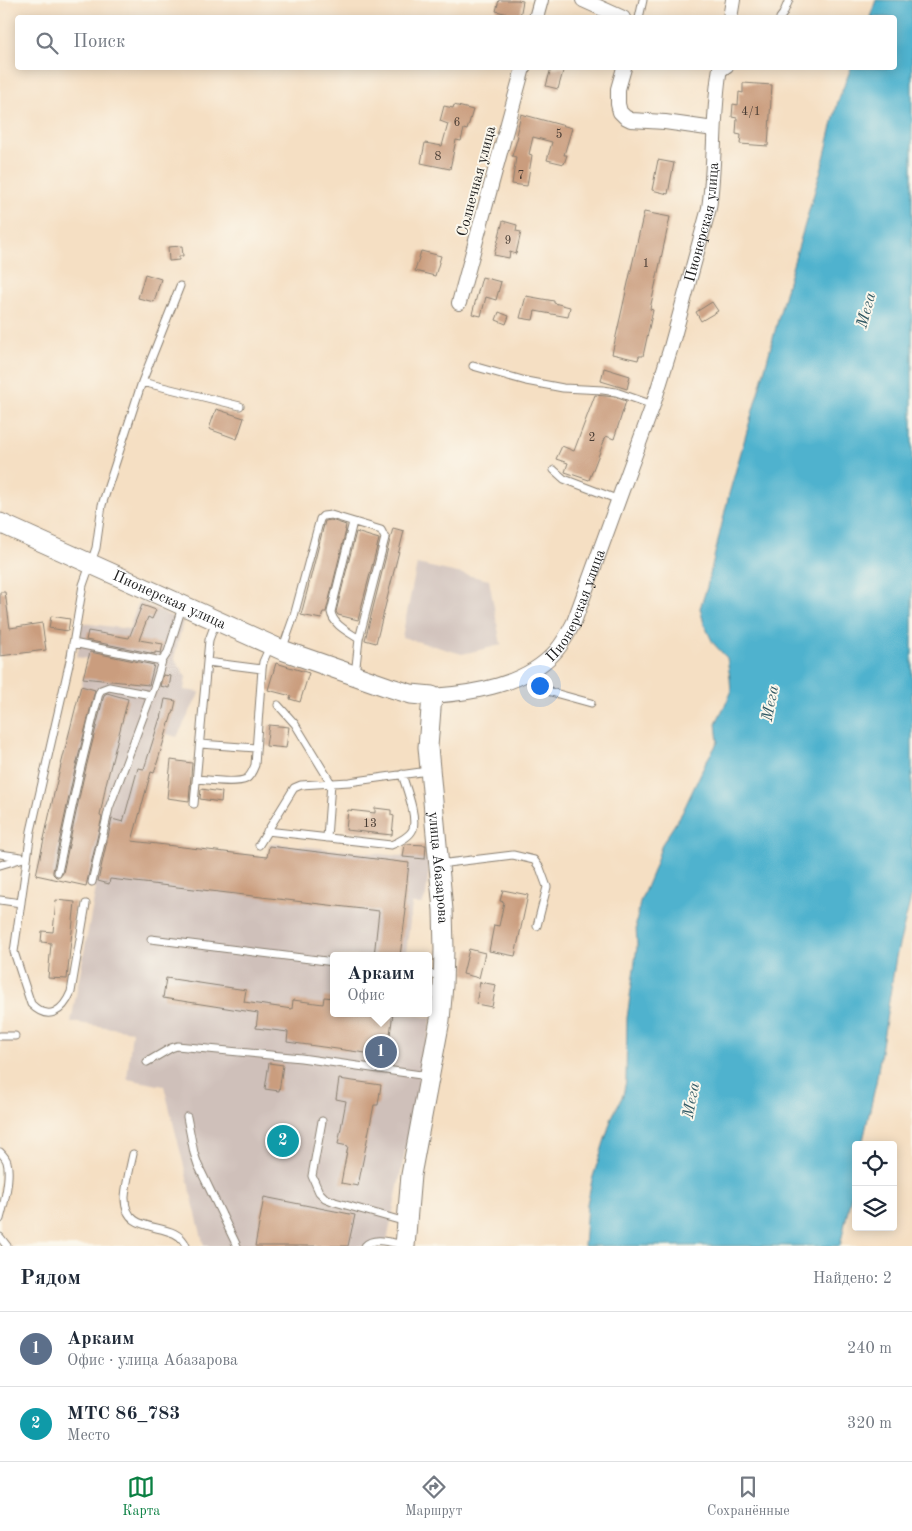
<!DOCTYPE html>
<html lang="ru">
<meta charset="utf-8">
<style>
:root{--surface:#fff;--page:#f6f6f7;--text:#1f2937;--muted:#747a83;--line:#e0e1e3;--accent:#0b8043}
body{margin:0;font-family:"Old Standard TT",serif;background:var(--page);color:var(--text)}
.controls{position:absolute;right:15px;bottom:15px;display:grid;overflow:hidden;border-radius:5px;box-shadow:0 2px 12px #0003}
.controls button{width:45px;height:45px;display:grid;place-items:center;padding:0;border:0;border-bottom:1px solid var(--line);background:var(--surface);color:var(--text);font:25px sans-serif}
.you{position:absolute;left:539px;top:685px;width:18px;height:18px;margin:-12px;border:4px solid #fff;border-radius:50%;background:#1a73e8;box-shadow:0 0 0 8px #1a73e833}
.badge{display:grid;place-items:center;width:32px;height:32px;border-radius:50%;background:var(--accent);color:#fff;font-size:16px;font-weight:700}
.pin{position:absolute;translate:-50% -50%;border:2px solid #fff;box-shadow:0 1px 5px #0006}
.popup{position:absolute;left:330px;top:952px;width:102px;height:65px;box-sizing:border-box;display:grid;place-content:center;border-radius:5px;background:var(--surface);filter:drop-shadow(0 1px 4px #0005);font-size:16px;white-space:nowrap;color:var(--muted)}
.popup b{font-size:19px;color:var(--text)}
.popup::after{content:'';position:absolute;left:50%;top:100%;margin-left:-10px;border:10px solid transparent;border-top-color:var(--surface)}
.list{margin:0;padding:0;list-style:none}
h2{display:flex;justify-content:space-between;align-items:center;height:65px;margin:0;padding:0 20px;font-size:21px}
h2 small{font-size:16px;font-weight:400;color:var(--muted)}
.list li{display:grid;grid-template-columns:32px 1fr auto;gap:15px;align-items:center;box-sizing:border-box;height:75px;padding:0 20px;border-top:1px solid var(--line)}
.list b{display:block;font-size:19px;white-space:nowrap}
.list p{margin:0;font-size:16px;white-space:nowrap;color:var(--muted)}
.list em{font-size:16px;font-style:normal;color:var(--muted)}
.icon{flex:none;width:28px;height:28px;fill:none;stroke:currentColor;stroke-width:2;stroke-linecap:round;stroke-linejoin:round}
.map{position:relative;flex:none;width:912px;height:1246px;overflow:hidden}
.search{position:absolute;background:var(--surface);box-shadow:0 2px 12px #0003;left:15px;right:15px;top:15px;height:55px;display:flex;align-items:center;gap:12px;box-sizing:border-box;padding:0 18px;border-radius:5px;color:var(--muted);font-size:19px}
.sheet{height:215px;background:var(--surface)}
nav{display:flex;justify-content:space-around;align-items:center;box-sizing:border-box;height:70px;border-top:1px solid var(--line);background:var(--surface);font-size:14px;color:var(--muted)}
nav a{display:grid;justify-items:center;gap:2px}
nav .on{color:var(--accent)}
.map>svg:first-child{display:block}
</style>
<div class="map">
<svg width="912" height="1246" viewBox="0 0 912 1246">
<rect width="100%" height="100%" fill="#fbf7ec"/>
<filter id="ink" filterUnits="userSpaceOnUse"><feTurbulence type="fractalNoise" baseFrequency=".02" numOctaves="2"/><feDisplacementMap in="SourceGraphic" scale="10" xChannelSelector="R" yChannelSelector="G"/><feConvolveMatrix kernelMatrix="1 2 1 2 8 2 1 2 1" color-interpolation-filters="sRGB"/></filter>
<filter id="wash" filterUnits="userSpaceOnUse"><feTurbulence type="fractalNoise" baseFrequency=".0096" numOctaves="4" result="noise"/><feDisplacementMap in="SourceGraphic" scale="20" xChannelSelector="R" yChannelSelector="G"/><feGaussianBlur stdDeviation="1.12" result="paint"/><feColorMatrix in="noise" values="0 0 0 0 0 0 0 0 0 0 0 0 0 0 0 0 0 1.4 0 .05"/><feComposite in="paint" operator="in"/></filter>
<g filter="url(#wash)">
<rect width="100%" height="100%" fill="#f5dfc3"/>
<path fill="#cfc0ba" d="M417,564L489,580L501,645L462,654L402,637Z
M139,601L183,622L174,658L186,677L184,690L200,692L177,737L166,734L154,773L151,772L136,826L124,822L120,839L267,857L269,843L430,859L426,896L422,904H412L406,953L401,952L400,956H334V1013H401L432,1018L386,1246H204L164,1086L127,1079L132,1031L71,1022L96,888L36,875L55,789L88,659L77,657L82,623L129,629Z"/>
<path fill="#4fb2ce" stroke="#366775" d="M876,0H912V894L896,957L876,1083L862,1145H856V1174L840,1246H584L587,1204L592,1180L612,1117L623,1095L626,1081L627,1018L637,947L636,924L640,902L653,871L662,844L682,813L707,760L718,742L716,723L731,693L730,678L727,658L713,643L704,624L700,608L707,587L729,494L767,361L788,282L823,163L838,101L851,68H894V18L870,17Z"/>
<g id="blocks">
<path fill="#ca9d7e" d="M499,0H517L523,1L520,17L496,11Z
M551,68H564L558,89L546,86Z
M743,83L772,85L768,146L740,144L741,135L736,134L737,118L732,117L733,104L738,105L739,92L743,93Z
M454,105L473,110L467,130L464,129L461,141L456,140L450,169L421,163L425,143L442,146L448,124L440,121L444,106L453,108Z
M521,114L572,128L564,155H567L564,164L547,160L552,142L533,137L529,154L532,155L527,186L512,184L516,157L512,156L518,136L516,135Z
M658,160L674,163L668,194L652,190Z
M644,212L670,217L650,309L653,310L643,356H639L638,360L612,354Z
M503,221L517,225L516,231L521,232L516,254L510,252L509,258L494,255Z
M182,246L183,256H179V260L169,261L168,247Z
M421,251L441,256L435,276L415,271Z
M145,274L161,279L154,302L138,298Z
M482,277L501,282L496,300L486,297L481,316L472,314Z
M526,296L554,301V303L570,307L568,317L535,311L533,320L520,318Z
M712,302L718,311L701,321L696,312Z
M499,312L509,316L506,324L496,320Z
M604,368L630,376L627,389L601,381Z
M595,395L615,397L626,401L614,439L606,436L589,480L565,472L568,463L556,459L562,446L574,451Z
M216,409L244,418L237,439L209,429Z
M331,520L346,525L345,530H346L326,612H323L321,619L301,615L325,521Z
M393,528L404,531L376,643L365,640Z
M356,532L379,539L358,620L338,615L336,612Z
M0,592H5L10,628L42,623L46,650L0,656Z
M142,605L156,610L152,619L148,617L139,640L163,644L161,653L155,652V654L86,640L88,631L129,638Z
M51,616L70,619L68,631L49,628Z
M90,652L154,665L149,685L83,678Z
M276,663L309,673L300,702L290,699L291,696L268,690Z
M163,675L171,676L169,688L160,686Z
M81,686L95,690L73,778L53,871V874L56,877H60L63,873L83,780L104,695L107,693L128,699L106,784L100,816L102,817L86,886L36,875L55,789Z
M165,699L176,701L173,714H172L154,773L151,772L132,841L267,857L269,846L409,863L404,909L406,910L400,956H374L379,911L110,879L109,884L98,881L112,819L123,822L138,768L144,769L160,718L161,719Z
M269,725L289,727L286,748L266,746Z
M171,760L192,763L189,801L167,798Z
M201,789L222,792L221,802L200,799Z
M375,808L391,810V815L394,816L392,835L346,830L348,810L375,813Z
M405,844L426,845L425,859L403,857Z
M503,890L528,895L515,956L489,951L494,925L499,926L504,902L500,901Z
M56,900L75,902L67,979L48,978L51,943L41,942L42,931L53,932Z
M469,949L485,953L479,978L463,974Z
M166,978L246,990L244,1002L292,1009L293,1000L323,1004L324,997L334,998V1013H393L387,1056L287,1042L288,1032L256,1028L258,1013L163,998Z
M480,982L496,985L492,1007L476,1004Z
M269,1063L283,1065L279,1091L265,1089Z
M339,1079L381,1085L378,1105H374L358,1186L341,1183L348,1146L338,1144L346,1101L336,1099Z
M264,1197L355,1215L348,1246H255Z"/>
</g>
</g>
<g filter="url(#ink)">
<use href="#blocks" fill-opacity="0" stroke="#887e70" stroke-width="1"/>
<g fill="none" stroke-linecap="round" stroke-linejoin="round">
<defs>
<path id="lane" d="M639,18L643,0
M780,18L783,14L789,0
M719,75L729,68
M473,366L526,381L563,388L603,390L616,392L653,405
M142,382L240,406
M554,470L564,479L619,500
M353,522L331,612C333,625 349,632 359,639
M73,643L162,661
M282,650L294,616L320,519L323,516L331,515L381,530L385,538L359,639L355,675
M207,662L262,669
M527,674L540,684L551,692L591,703
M278,705L295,724L331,783L327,838
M200,744L256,748
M197,779C208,780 237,784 246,779C251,776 253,770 255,765L262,669L263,662L270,646
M194,804L209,640L216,621
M267,831L391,845C399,842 410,836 413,829C417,815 406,788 402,774
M259,845L294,788L301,785L349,782L428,771
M0,854L21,857
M439,864L513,855L534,860L540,868L547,887L537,926
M0,865L27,857
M58,872L78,779L99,693L101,690L109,687L151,695
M92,882L109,808L155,685L162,661L168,652L182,607
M0,900L21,903
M86,904L71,992C63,1011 49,1022 31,1004L14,952L31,831L71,656L83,585L96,548L102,505L142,382L180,286
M151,939L334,962
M428,974L443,975
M0,1036H15
M147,1062L171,1048L177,1046L301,1058L428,1076
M187,1117L194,1153L198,1165L237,1246
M322,1121L312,1176L319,1192L325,1198L335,1202L406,1222
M0,1152C3,1155 6,1158 7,1162C11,1175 4,1205 0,1219
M133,1154C130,1168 126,1183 125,1197C124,1239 176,1218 186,1246
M0,1237L7,1246
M365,1246C374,1236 392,1243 404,1245"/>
<g id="street">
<path d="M583,0L623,18"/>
<path d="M536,18L541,0"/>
<path d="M730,18L733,0"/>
<path d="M624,68L618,89V104L620,112L625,117L631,120L665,122L714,129"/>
<path d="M459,303L523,68"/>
<path id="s1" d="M432,696C474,693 526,685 556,651C563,643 569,632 574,622L653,405L671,347L709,208C716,161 712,114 720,68"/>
</g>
<g id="secondary">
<path id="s2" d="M0,523L282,650L388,687L411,694L432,696L428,747L443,910L444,949L443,985L440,1020L411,1175L405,1246"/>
</g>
</defs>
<use href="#lane" stroke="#887e70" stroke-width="9"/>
<use href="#street" stroke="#887e70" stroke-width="16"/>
<use href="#secondary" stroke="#887e70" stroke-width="21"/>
<use href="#lane" stroke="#fff" stroke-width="7"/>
<use href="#street" stroke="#fff" stroke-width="14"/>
<use href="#secondary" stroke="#fff" stroke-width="19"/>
</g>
</g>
<g text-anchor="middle" stroke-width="4" stroke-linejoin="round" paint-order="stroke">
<g font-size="12" fill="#483c34">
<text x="751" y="115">4/1</text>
<text x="457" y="126">6</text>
<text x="559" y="138">5</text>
<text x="438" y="160">8</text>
<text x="521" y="179">7</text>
<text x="508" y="244">9</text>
<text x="646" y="267">1</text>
<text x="592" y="441">2</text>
<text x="370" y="827">13</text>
</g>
<g font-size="15" fill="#1c1c1c" stroke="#fbf7ec">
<text transform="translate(476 181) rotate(-75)" y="5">Солнечная улица</text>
<text dy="5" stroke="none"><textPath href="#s1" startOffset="590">Пионерская улица</textPath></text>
<text dy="5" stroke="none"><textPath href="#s2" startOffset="186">Пионерская улица</textPath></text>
<text dy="5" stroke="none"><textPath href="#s1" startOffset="185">Пионерская улица</textPath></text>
<text dy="5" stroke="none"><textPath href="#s2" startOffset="639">улица Абазарова</textPath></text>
</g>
<g font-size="16" font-style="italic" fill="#305863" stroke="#fbf7ec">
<text transform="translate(865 310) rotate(-75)" y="6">Мега</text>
<text transform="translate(769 703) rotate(-79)" y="6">Мега</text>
<text transform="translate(690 1100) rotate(-79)" y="6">Мега</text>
</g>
</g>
</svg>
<div class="controls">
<button><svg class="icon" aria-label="locate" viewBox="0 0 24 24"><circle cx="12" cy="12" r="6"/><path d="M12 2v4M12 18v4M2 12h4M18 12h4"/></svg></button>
<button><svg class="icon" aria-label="layers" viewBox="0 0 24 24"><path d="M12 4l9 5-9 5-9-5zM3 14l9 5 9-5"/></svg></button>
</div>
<div class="you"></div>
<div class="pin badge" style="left:381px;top:1052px;background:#5c6f8a">1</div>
<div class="popup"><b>Аркаим</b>Офис</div>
<div class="pin badge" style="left:283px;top:1141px;background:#0f9aa8">2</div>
<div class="search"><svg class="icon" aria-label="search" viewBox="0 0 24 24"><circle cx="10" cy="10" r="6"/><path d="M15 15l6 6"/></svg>Поиск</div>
</div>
<section class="sheet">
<h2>Рядом<small>Найдено: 2</small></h2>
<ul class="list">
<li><span class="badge" style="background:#5c6f8a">1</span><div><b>Аркаим</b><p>Офис · улица Абазарова</p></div><em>240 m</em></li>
<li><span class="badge" style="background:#0f9aa8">2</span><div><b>МТС 86_783</b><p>Место</p></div><em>320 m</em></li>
</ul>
</section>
<nav>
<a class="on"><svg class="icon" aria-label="map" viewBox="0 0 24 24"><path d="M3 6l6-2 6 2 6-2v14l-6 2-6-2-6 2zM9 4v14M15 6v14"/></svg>Карта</a>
<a><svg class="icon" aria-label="directions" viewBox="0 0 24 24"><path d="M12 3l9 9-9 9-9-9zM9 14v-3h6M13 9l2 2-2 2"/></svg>Маршрут</a>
<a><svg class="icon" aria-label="saved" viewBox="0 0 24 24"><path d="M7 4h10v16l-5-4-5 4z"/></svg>Сохранённые</a>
</nav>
